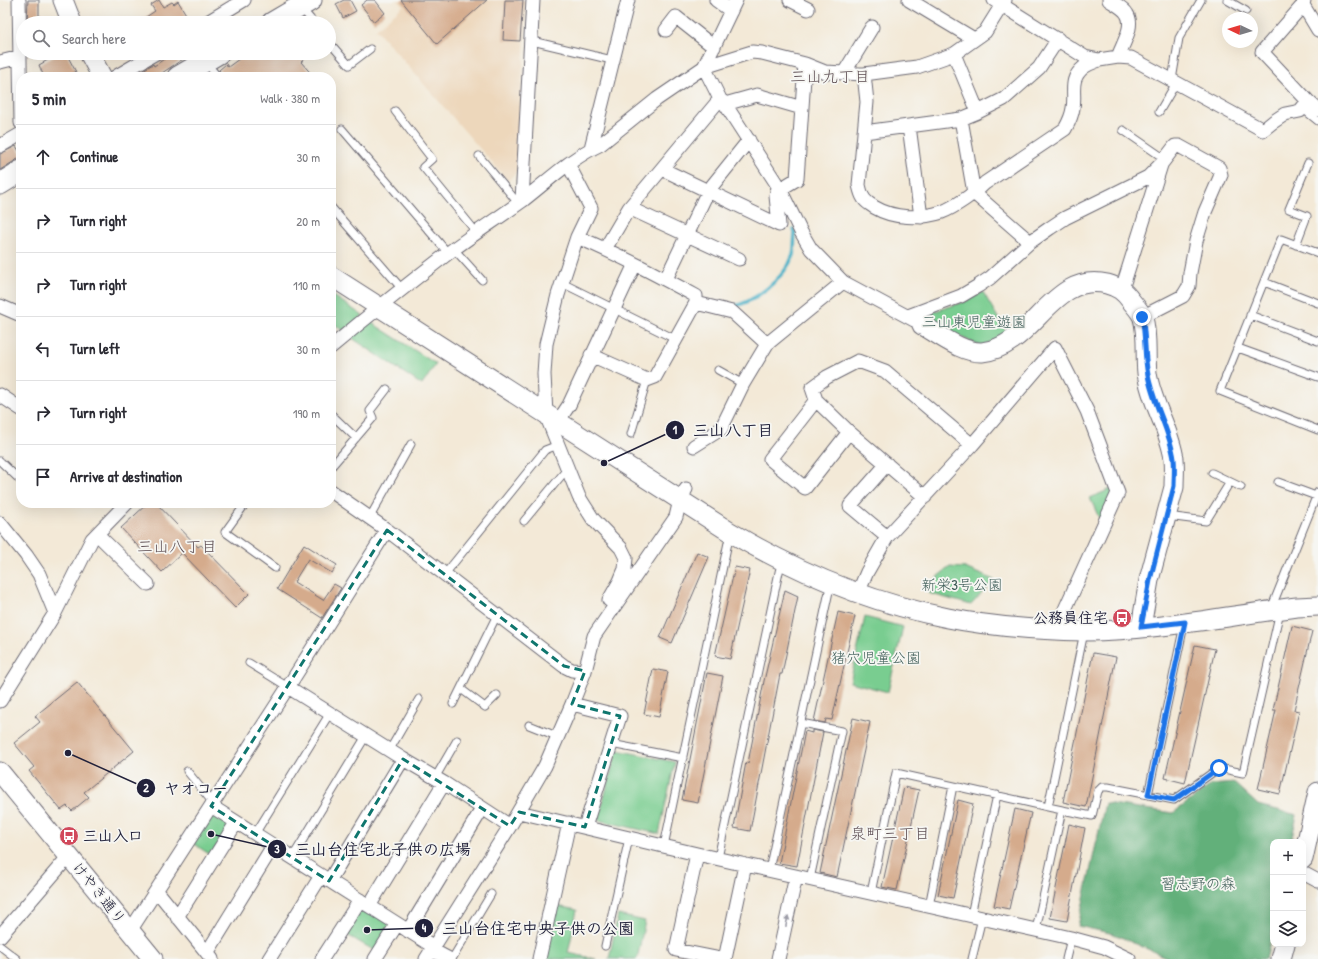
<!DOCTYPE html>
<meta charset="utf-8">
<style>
:root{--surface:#fff;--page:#f7f7f7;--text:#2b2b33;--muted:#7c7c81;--line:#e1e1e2}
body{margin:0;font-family:"Patrick Hand","Klee One",sans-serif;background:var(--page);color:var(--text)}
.controls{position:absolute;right:12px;bottom:12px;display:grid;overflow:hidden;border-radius:8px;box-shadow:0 4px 16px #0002}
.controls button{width:36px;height:36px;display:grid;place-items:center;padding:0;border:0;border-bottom:1px solid var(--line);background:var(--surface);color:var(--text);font:20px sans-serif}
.compass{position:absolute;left:1222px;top:12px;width:36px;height:36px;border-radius:50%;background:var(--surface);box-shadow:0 4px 16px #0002;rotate:274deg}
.stop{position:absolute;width:12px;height:12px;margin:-9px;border:3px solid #1a73e8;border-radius:50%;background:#fff}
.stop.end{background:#1a73e8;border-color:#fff;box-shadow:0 1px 4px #0008}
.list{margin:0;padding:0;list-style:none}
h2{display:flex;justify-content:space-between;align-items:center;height:52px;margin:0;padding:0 16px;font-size:17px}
h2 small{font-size:13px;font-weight:400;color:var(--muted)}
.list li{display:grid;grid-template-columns:26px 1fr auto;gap:12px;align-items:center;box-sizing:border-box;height:64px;padding:0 16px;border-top:1px solid var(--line)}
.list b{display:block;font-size:15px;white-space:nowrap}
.list em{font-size:13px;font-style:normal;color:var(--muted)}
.icon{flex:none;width:22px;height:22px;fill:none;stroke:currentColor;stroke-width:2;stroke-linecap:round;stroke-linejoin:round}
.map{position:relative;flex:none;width:1318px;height:959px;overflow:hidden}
.search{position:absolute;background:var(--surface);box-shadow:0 4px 16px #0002;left:16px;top:16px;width:320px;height:44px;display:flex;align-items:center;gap:10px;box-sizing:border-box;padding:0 14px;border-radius:22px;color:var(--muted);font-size:15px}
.panel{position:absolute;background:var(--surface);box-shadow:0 4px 16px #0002;left:16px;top:72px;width:320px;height:436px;border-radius:16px}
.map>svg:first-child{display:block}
</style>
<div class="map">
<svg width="1318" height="959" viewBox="0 0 1318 959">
<rect width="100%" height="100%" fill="#f6f6f2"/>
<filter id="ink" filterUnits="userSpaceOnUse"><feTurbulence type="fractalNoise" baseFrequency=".025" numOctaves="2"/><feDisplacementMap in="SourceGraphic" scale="8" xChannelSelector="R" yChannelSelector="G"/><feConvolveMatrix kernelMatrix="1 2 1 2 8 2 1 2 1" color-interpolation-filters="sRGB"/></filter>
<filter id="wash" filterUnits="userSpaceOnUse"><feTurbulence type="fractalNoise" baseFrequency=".012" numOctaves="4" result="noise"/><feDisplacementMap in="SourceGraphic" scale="16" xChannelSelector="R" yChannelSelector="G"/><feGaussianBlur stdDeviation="0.9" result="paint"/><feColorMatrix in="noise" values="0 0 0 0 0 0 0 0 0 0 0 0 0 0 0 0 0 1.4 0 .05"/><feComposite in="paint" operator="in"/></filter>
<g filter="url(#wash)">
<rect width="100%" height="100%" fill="#f3e9d7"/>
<path fill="#edd7bb" d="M398,0H527L517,171L508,181L376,29L403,6Z"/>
<path fill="#79cd90" stroke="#4e7866" d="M983,292L1008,335L981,346L928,323L926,314L964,302Z
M331,294L363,316L344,331L331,322Z
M369,321L436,364L422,385L352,338Z
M1113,488L1114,492L1100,520L1090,498Z
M950,567L965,568L994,580L971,605L928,593L938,576Z
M865,617L903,627L888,692L850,682Z
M617,750L675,762L659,834L598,820Z
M209,813L231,822L212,856L191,842Z
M358,906L391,922L377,952L342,932Z
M557,906L577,910L568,953L596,959H546Z
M618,915L645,921L637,959H609Z"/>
<path fill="#62b07a" stroke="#42695a" d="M1234,783L1258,805L1297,815L1291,842H1273V928L1266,959H1170L1114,934L1078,926L1105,803L1173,813L1211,785Z"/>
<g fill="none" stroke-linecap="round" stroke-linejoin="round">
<path stroke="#4bb3c9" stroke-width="3.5" d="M730,307C753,304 786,277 793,255C795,248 794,240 795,233L794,230"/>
</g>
<g id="blocks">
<path fill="#d5ab8c" d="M28,0H39V23H27Z
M159,0L163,7L172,2L174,4L178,1L187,16L176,23H137L155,11L151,5Z
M344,0H350L356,11L343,18L336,4Z
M367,0H375L385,13L374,22L361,5Z
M401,0H487L437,44Z
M505,0H523L520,41L503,40Z
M60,53H66L76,72L66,77H44L39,65Z
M173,53H192L156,77H148L143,70L153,64L154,66Z
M247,53H312L301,62L314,77H223L219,70L226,64L228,67Z
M16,146L21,154V157L0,170V154Z
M148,503H156L198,547L201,545L249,594L235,608L182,553L162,572L121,528Z
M304,544L337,565L332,573L308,559L294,582L323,600L334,584L341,588L322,618L277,589Z
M697,552L709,557L672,643L660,638Z
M735,567L750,570L730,659L715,656Z
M785,590L798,596L782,674H780L750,831L734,828L746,762L748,763L764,681Z
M838,612L855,616L832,720L826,719L825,723L814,721Z
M1292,626L1312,631L1294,710L1299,711L1280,794L1258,789L1276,710H1273Z
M1195,645L1215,649L1185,783L1165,778Z
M1093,653L1116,657L1086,807L1063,802Z
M653,669L668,672L659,717L644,714Z
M707,673L723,676L698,803L682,800Z
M77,682L134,751L84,792L89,797L72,811L67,806L61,810L29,771L34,767L14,743L40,722L35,716Z
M853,718L870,722L837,877L820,873Z
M812,730L823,732L797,866L779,863L805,731L812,733Z
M904,787L919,790L897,890L882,887Z
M958,800L973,804L953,898L938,895Z
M1015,809L1031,813L1009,909L994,906Z
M1069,824L1085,828L1067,921L1050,918Z"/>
</g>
</g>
<g filter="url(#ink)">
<use href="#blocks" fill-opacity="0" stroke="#6b6872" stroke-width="1"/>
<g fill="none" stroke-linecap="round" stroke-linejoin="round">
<defs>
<path id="lane" d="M1227,0L1246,11
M301,8L314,23
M532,41L612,60
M329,42L349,65L370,49
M198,53L218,77
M1172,80L1179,38L1201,0
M1302,108L1318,121
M395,111L432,159L423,167L477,233
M1159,112L1176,83
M342,129L448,253
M1123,130L1165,159
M479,156L518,203
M331,207L402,289
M1296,245L1307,216L1289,209L1308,163
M454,249L482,280
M1318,253L1281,239L1220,391L1318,430
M1264,282L1318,303
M562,283L675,339
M1250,315L1318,341
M1238,348L1318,377
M718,370L743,384
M331,414L356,438
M631,434L647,380
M0,461L21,481
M331,467L373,418L370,411L387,389
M1212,473L1241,487
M1278,482L1316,496
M246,503L225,532L275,568
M1167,516L1206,521L1230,482
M370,517L411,444
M524,521L567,469
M445,574L545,450L558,445
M1271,609L1318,492
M249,663L288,687
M461,689L485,707L497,695
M453,704L497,615
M801,723L842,731L810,879
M529,725L559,737
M611,744L683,758
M389,751L419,699
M187,771L213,803
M435,778L457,740
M1148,795L1184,625
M1062,810L1092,816L1098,791L1102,787H1108L1174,800L1219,768L1243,773L1280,611
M255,834L330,713
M664,846L730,533
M292,858L366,736
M718,858L779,572L782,561
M769,870L831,582
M871,893L896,773L1048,807L1084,632
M929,906L953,786
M971,915L997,795
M1036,930L1062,810L1048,807
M0,946L17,959
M605,946L629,838
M452,959L491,894
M972,959L982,918
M1066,959L1071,938"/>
<path id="street" d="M19,0L21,123
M716,0L731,11
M736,0L704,67L720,99L725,104L780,189L801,232L811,249L843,282L914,320
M790,0L808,9
M909,0L974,39
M994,0L1085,57L1099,60L1118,57L1131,58L1263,130L1273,122L1285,114L1300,111L1308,101
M1109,0C1115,4 1124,8 1127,14C1135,26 1122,45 1118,57
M1304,0L1303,5L1318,30
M1303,5L1262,52L1308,101L1318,110
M206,23L244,0
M666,30L676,17L714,47
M954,54L978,112
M0,62L20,57
M844,73L872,27
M864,74L867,102L859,185C860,189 861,194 863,197C865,202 870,204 874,207C894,219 920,219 942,212C955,207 975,193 985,183L1065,129C1069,122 1072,116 1073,108C1076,92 1068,80 1084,67C1088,64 1094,62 1099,60
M115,77L156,53
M725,104L757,95L802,108
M961,119L974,193L1030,242
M909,126L921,217
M864,132L961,119L978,112L1004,99L1039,68L1058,39
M0,146L21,134
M591,148L628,0
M568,164L591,208L577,237L558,295L546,344L544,374L546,415L579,497L593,519L621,548L626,558L625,569L620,581L609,600
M662,169L779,225L776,196L777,191L797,179L805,64
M522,200L533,0
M629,208L739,259
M577,237C618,254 657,275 696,296V303
M605,249L629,208L720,99
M666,279L708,191L749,140
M1122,289L1161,165
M0,306L21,315
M908,316L961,296L978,286L990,278L1030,242L1050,228L1065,218L1148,177L1162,163L1175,146H1179L1219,168L1221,175L1205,212L1196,241L1190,273L1189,286L1183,296L1142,317
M331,347C369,315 408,284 447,254C472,235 497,219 522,201C548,181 571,158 601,144L657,99L704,67L752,52L762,53L805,64L825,72L844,73L864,74L917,67L954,54L985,32L1005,0
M591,355L647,380L655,377L696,303L732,312L767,344
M0,395L21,409
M816,400L770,459L805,488L849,432
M563,414L569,405L635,264
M694,446L721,429L743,384L767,344L843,282
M887,464L850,506L887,537
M331,491L387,530L564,666L572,670L585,671
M925,497L849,432L816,400L812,388L827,377L858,361L885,371L972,445
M0,523L26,555L39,574L55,613
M97,534L148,584
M858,593L867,572L887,537L972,445L1055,348L1087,411L1118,493L1056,629
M288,687L403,759L444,783L510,826
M0,701L55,613L92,539L127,503
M572,704L620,716L585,827
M211,806L434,947
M519,812L697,854L1071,938L1104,947L1129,959
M697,854L676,950L721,959
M1303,873L1318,881
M329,881L403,759
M157,891L212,959
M369,906L444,783
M177,917L236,823
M130,931L288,687L387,530
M408,931L482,809
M0,936L69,856
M432,950L449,959
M207,953L273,846
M269,959L321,876
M322,959L360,900
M375,959L397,924
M426,959L510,826L545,766L572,704L585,671L594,636L676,517L680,500L686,489
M539,959L569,823
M725,959L745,865
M778,959L796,876"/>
<path id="secondary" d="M63,0L72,23
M89,53L102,77
M331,276L730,532C797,572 872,603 948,618C992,627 1040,630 1084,631C1154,631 1227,616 1297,607L1318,606
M922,325C940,335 962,353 982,352C1034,347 1051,271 1107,284C1118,287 1124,291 1131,301C1135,306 1141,312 1143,318C1148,336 1145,355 1147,373C1151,403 1170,429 1174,459C1175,468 1174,478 1174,487L1149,580L1141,627
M0,772L153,959
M1303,859L1318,792
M1281,959L1285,944"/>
<path id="primary" d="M272,23L311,0
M178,77L219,53
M0,184L21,171"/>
</defs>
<use href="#lane" stroke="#6b6872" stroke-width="9"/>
<use href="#street" stroke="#6b6872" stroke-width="15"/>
<use href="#secondary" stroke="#6b6872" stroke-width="21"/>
<use href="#primary" stroke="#6b6872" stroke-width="23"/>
<use href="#lane" stroke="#fff" stroke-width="7"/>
<use href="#street" stroke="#fff" stroke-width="13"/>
<use href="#secondary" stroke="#fff" stroke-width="19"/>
<use href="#primary" stroke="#fff" stroke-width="21"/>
</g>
<defs><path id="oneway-solid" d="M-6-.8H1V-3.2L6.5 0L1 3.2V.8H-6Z"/></defs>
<use fill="#9c9ca7" href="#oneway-solid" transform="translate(787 921) rotate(-78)"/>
</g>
<g fill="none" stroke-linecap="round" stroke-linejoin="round" filter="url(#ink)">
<path stroke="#1a73e8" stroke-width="5" d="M1142,317C1146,336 1144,356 1148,375C1153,404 1170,430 1174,459C1175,468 1174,478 1174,486L1150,580L1141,627L1185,622L1148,795L1174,800L1219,768"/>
</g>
<path fill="none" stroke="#0f766e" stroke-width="3" stroke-dasharray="8 5" stroke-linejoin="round" d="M387,530L564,666L585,671L572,704L620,716L585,827L519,812L510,826L403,759L329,881L211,806Z"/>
<defs>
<symbol id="bus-disc" viewBox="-11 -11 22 22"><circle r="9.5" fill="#d1495b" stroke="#f6f6f2"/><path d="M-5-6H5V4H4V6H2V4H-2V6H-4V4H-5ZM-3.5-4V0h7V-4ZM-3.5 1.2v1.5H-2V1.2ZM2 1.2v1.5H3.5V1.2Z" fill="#fff"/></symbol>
</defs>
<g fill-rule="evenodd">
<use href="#bus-disc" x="1111" y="607" width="22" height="22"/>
<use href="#bus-disc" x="58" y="825" width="22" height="22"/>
</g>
<g text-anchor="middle" stroke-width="3.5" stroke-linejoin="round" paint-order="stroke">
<g font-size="15" fill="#405e59" stroke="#f6f6f2">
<text x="974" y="327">三山東児童遊園</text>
<text x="962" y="590">新栄3号公園</text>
<text x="876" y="663">猪穴児童公園</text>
<text x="1198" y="889">習志野の森</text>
</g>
<g font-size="15" font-weight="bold" fill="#22223b" stroke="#f6f6f2" text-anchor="end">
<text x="1108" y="623">公務員住宅</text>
<text x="83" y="841" text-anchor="start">三山入口</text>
</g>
<g font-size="15" fill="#22223b" stroke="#f6f6f2">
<text transform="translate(99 893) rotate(51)" y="5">けやき通り</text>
</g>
<g font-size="16" fill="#615257" stroke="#f6f6f2">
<text x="830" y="82">三山九丁目</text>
<text x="177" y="552">三山八丁目</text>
<text x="890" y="839">泉町三丁目</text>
</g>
</g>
<path fill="none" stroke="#22223b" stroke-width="1.5" d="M604 463L675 430M68 753L146 788M211 834L277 849M367 930L424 928"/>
<g fill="#22223b" stroke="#f6f6f2" stroke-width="1.5">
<circle cx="604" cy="463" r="4"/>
<circle cx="68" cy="753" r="4"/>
<circle cx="211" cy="834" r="4"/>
<circle cx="367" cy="930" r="4"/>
<circle cx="675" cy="430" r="10"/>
<circle cx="146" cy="788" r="10"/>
<circle cx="277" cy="849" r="10"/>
<circle cx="424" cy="928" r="10"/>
</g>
<g font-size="12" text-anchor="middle" font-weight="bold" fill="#fff">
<text x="675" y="434">1</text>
<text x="146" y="792">2</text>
<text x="277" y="853">3</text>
<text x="424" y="932">4</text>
</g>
<g font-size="16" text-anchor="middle" font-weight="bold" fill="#22223b" stroke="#f6f6f2" stroke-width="3.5" stroke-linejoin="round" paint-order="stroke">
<text x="733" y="436">三山八丁目</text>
<text x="196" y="794">ヤオコー</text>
<text x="383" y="855">三山台住宅北子供の広場</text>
<text x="538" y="934">三山台住宅中央子供の公園</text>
</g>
</svg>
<div class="controls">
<button>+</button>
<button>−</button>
<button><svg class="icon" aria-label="layers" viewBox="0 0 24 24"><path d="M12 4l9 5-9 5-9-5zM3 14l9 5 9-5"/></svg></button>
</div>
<svg class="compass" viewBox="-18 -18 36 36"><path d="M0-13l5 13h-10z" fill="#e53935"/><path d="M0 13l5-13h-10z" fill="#7c7c81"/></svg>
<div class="stop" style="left:1219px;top:768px"></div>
<div class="stop end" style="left:1142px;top:317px"></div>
<div class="search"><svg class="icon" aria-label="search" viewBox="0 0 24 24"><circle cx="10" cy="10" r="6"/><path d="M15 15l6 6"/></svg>Search here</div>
<section class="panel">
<h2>5 min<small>Walk · 380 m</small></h2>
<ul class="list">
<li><svg class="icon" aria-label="ahead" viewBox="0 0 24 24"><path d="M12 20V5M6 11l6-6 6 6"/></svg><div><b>Continue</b></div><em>30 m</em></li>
<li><svg class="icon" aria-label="right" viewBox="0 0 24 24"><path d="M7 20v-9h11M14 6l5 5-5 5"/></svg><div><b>Turn right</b></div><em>20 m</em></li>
<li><svg class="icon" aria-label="right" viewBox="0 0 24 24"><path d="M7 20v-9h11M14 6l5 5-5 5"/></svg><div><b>Turn right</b></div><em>110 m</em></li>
<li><svg class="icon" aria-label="left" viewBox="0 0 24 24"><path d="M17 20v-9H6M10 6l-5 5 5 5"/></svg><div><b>Turn left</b></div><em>30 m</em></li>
<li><svg class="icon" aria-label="right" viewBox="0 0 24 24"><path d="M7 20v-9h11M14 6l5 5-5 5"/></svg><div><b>Turn right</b></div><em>190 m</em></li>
<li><svg class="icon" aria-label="arrive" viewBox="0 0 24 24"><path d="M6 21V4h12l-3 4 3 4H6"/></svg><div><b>Arrive at destination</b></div></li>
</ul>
</section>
</div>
